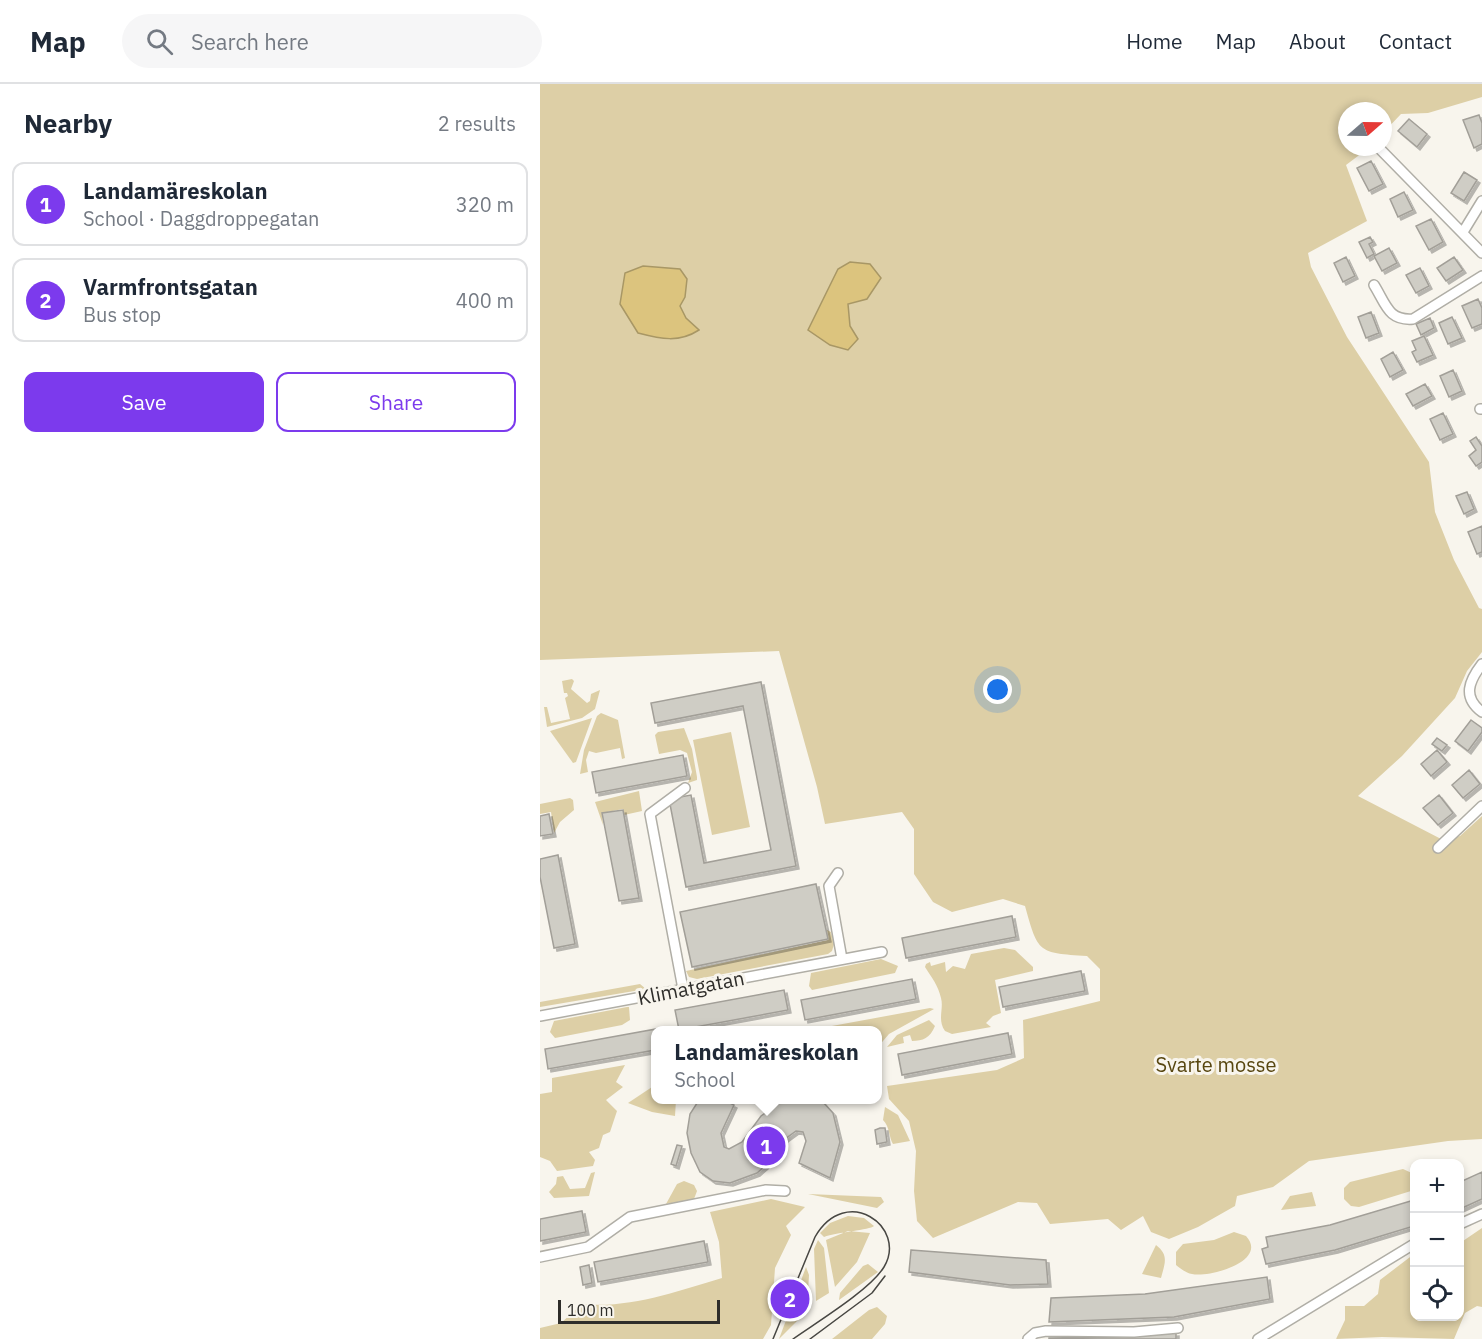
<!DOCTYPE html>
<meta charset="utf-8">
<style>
:root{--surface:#fff;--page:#f6f6f7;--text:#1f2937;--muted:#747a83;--line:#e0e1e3;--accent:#7c3aed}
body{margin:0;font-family:"IBM Plex Sans",sans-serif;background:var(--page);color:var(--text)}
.controls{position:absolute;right:18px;bottom:18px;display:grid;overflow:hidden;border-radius:12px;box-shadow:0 3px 9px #0003}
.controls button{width:54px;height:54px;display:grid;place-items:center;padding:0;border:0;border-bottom:2px solid var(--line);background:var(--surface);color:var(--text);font:30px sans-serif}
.compass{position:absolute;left:798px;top:18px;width:54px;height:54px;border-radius:50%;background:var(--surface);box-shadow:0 3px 9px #0003;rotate:70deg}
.scale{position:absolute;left:18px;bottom:15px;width:162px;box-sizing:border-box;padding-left:6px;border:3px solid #2e2d2a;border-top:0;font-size:16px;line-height:21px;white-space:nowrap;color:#2e2d2a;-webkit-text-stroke:4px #f8f5ed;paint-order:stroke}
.you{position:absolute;left:458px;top:606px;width:21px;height:21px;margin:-15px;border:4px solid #fff;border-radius:50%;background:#1a73e8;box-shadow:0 0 0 9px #1a73e833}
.badge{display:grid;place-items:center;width:39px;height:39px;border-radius:50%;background:var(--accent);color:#fff;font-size:20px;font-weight:700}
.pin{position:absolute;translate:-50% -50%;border:3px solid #fff;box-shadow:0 2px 6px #0006}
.popup{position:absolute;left:111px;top:942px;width:231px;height:78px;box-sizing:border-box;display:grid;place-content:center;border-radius:12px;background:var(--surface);filter:drop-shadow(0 2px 4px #0005);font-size:20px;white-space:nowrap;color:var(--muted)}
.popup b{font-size:22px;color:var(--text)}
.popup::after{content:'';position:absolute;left:50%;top:100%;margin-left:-12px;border:12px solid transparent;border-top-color:var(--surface)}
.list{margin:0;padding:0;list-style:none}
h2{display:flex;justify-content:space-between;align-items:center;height:78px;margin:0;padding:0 24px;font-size:26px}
h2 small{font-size:20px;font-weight:400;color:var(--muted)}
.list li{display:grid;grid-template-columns:39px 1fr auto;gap:18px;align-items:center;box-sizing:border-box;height:84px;margin:0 12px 12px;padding:0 12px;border:2px solid var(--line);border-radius:12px}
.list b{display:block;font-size:22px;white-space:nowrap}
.list p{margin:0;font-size:20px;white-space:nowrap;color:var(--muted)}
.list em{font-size:20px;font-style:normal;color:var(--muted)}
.actions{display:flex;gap:12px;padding:18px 24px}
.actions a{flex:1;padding:14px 0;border:2px solid var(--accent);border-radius:12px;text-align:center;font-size:21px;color:var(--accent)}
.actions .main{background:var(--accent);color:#fff}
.icon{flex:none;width:33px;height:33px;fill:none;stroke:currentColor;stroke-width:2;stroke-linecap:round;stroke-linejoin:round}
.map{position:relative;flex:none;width:942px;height:1255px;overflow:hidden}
header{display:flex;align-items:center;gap:36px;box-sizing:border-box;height:84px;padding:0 30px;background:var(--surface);border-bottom:2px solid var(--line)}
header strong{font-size:28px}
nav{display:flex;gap:33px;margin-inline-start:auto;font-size:21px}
.search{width:420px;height:54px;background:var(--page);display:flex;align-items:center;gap:15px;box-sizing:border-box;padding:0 21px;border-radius:33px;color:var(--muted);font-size:22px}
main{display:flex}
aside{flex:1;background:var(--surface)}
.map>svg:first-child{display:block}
</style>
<header>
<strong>Map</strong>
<div class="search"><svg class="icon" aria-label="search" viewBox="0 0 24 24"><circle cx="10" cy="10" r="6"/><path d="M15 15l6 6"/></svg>Search here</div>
<nav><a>Home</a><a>Map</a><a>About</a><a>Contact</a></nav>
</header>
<main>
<aside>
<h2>Nearby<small>2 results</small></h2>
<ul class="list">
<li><span class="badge">1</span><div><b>Landamäreskolan</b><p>School · Daggdroppegatan</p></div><em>320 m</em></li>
<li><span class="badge">2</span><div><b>Varmfrontsgatan</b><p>Bus stop</p></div><em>400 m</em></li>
</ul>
<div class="actions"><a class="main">Save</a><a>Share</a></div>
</aside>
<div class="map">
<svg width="942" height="1255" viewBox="0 0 942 1255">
<defs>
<filter id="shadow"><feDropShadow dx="3" dy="3" stdDeviation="0" flood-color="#0004"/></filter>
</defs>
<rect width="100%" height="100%" fill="#f8f5ed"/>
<path fill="#ddcfa6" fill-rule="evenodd" d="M0,0H942V13L888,29L861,30L843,49V27H807V63H830L806,81L827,137L768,169L771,183L807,253L889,378L895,428L914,476L939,524L942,525V568L927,587L915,614L862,672L818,712L903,756L920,752L942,732V1055L908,1057L769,1077L733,1103L697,1112L695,1122L658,1143L629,1155L611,1148L603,1132L581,1146L568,1135L510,1140L497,1119L478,1118L393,1154L377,1137L374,1107L376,1067L369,1037L349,1015L347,1002L457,986L484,974L483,936L560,917V885L547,872C498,869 498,869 485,822L463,815L412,828L393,818L374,790V745L362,728L285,740L277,703L239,567L0,576ZM103,182L140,185L145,213L140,222L146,234L158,246C138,259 120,254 98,249ZM298,185L327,215L308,220L310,242L268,247Z
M32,595L34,597L31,605L47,619L50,617L51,610L60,606L55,625L42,634L7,643L4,623H7L11,639L30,635L25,614L28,612L27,609H24L22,597Z
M61,629L78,636L85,674L82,675L80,664L56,669L49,667L46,676L48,688L40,690L44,666L57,632Z
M52,634L36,678L33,679L10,647Z
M144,644L152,665L157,693V696L148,699L152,688L147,669L140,666L119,670L115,651L118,648Z
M191,648L210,743L172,751L153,656Z
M99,707L102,727L84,731L83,725L62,729L63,741L55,718Z
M30,714L33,716L34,726L20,738L14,749L11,728L0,730V720Z
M287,846L291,848L294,860L292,867L288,870L157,895L149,893L146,887L288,856Z
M464,864L475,866L493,883V887L455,896L461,929L453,932L446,939L451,943L412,950L405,947C397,936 404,925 401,914C398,901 392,894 385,883L386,880L390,878L391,882L405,878L406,888L413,882L425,885L431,870Z
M341,875L358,882L355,889L272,906L269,902L271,889Z
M100,900L106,905L0,923V918Z
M87,923H89L90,936L82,941L15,954L10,948L14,937Z
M390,924L394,925L349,950L337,964V946H270Z
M389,936L395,942C390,954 383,957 372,957L370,951L363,953L364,959L347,963L357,951Z
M85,981L76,998L83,1003L66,1016L77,1027L70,1048L63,1051L59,1064L49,1068L55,1076L53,1082L17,1087L10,1077L0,1073V1010L12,1008V994Z
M115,1001V1016H136L135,1032L112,1028L88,1019Z
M345,1023L358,1031L370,1057L353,1060C349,1054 350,1043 343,1036Z
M863,1085L874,1090V1104L871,1107L819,1123L811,1122L804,1115V1104L810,1098Z
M55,1088L49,1112L14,1114L9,1108L16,1100L17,1093L23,1092L30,1105L45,1104L51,1089Z
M144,1097L154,1101L157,1107L154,1115L126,1120L137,1100Z
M772,1108L776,1122L741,1126L750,1112Z
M268,1110L341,1113L344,1118L337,1124Z
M231,1115L265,1123L246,1142L251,1151L235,1184L231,1241L223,1255H0V1244L21,1239L42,1220C89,1225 138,1207 182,1194L179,1158L170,1128Z
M308,1132L324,1134L334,1142C330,1146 297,1148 284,1153L280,1149L290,1139Z
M942,1144V1223L937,1222L925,1229L914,1255L842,1253L796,1255L805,1236V1222H824L838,1210L840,1196L874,1170V1232H920V1159Z
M308,1147L330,1149L317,1178L295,1203L286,1156Z
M694,1148L706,1152C729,1177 669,1194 652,1190C646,1189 641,1185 636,1181V1168L643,1160L674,1156Z
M278,1156L284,1164L289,1209L276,1217L274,1165Z
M616,1161C629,1171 625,1179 621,1194L602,1190Z
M328,1180L338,1188L299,1216L300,1209L323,1182Z
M266,1183L269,1191L267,1227L239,1255Z
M337,1223L347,1232L345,1240L332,1255H292L329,1226Z"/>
<path fill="#dcc47e" stroke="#a89765" stroke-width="1.5" d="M310,178L330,180L341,194L327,215L308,220L310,242L318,255L308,266L290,261L268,246L298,185Z
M103,182L140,185L147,195L145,213L140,222L146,234L159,246C139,259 121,255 98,249L80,220L85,189Z"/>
<path fill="#cfcdc5" stroke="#a29f98" stroke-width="1.5" filter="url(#shadow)" d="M939,31L942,39V60L934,64L923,36Z
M869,35L887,50L877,63L858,47Z
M831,77L843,100L829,107L817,84Z
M924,88L937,96L924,117L911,109Z
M864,108L873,126L858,133L850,115Z
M891,135L903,158L889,166L876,142Z
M830,153L833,158L829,160L834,170L827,174L819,158Z
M849,164L857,179L842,187L834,172Z
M806,173L815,192L803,198L794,179Z
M914,173L923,186L906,197L897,184Z
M880,184L889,202L876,209L866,191Z
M938,215L942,224V240L932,244L922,222Z
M831,228L839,249L826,254L818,233Z
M912,233L922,254L908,260L899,239Z
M890,234L894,244L881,251L876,240Z
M884,252L893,271L877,278L872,268L876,266L872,257Z
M853,268L863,286L850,293L841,275Z
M913,286L922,307L909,313L900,292Z
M885,300L892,312L873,322L866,310Z
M903,329L913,350L900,356L890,335Z
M936,353L942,362V378L936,382L929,372L936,366L930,357Z
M927,408L934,425L924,430L916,412Z
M942,442V468L937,470L928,448Z
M221,598L256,782L146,803L129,715L151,711L164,779L231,766L229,756L203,622L115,639L111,619Z
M931,636L942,644V648L928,667L915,657Z
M897,654L907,661L902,667L892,660Z
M897,666L907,678L891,692L881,680Z
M143,671L147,692L56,709L52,688Z
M929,686L940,700L923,714L912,701Z
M899,711L913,729L898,741L883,724Z
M83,726L99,814L79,817L62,729Z
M9,730L13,750L0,752V732Z
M18,771L35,860L14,864L0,793V775Z
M276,800L288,855L152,883L140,828Z
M472,832L476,853L366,874L362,854Z
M541,887L545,907L463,923L459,903Z
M372,895L376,915L265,936L261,916Z
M244,906L248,926L139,946L135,926Z
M116,945L115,966L8,985L5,965Z
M468,949L472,970L362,991L358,970Z
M159,1016H184L194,1021L181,1049L184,1063L189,1065L202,1058L221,1032L244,1016L282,1017L293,1029L300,1058L290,1094L259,1079L266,1057L263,1048L256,1047L245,1055L225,1082L217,1089L190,1099L173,1097L160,1088L151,1069L147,1049L150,1030Z
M340,1044H345L347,1058L337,1060L335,1046Z
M137,1061L142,1062L136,1082L131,1080Z
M942,1088V1115L920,1125V1098Z
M874,1116V1142L795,1166L726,1180L722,1165L728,1163L726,1153L790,1141Z
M42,1127L46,1148L0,1157V1135Z
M164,1157L168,1178L58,1198L54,1178Z
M371,1166L506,1176L508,1200L470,1201L369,1188Z
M49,1181L52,1199L43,1201L40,1183Z
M727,1193L730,1215L634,1233L509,1238L511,1214L605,1210Z
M636,1249V1255H509V1254L574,1253Z"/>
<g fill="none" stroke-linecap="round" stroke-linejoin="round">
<defs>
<path id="street" d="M838,63L942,169
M923,148L942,117
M834,201C846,220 848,237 873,235L942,192
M940,325H942
M942,580C929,597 922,613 942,628
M898,764L942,722
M298,789L289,802L302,875
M143,905L110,730L145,704
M0,932L342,868
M920,1140L942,1130
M0,1173L48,1163L90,1133L226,1106L245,1107
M488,1255L495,1249L506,1247L594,1248L638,1244
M718,1255L874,1160"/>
</defs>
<use href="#street" stroke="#b0aea6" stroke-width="12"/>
<use href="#street" stroke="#fff" stroke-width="9"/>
<path stroke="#484743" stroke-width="1.5" d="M233,1255L275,1153C306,1099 368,1143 344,1183C330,1206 277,1238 253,1255
M270,1255L332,1209L345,1192"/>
</g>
<g text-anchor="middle" stroke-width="6" stroke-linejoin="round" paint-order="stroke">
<g font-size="20" fill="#2e2d2a" stroke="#f8f5ed">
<text transform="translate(151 904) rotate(-11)" y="7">Klimatgatan</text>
</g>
<g font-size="20" fill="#57460f" stroke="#f8f5ed">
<text x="676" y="988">Svarte mosse</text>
</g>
</g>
</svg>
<div class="controls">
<button>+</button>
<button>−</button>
<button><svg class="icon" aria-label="locate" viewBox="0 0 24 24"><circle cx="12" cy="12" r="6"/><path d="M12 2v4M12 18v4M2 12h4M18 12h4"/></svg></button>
</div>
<svg class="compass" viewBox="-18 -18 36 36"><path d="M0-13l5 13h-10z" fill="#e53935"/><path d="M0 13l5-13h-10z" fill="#747a83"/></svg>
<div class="scale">100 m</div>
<div class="you"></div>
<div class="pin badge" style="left:226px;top:1062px">1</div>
<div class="popup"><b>Landamäreskolan</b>School</div>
<div class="pin badge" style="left:250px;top:1215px">2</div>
</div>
</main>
